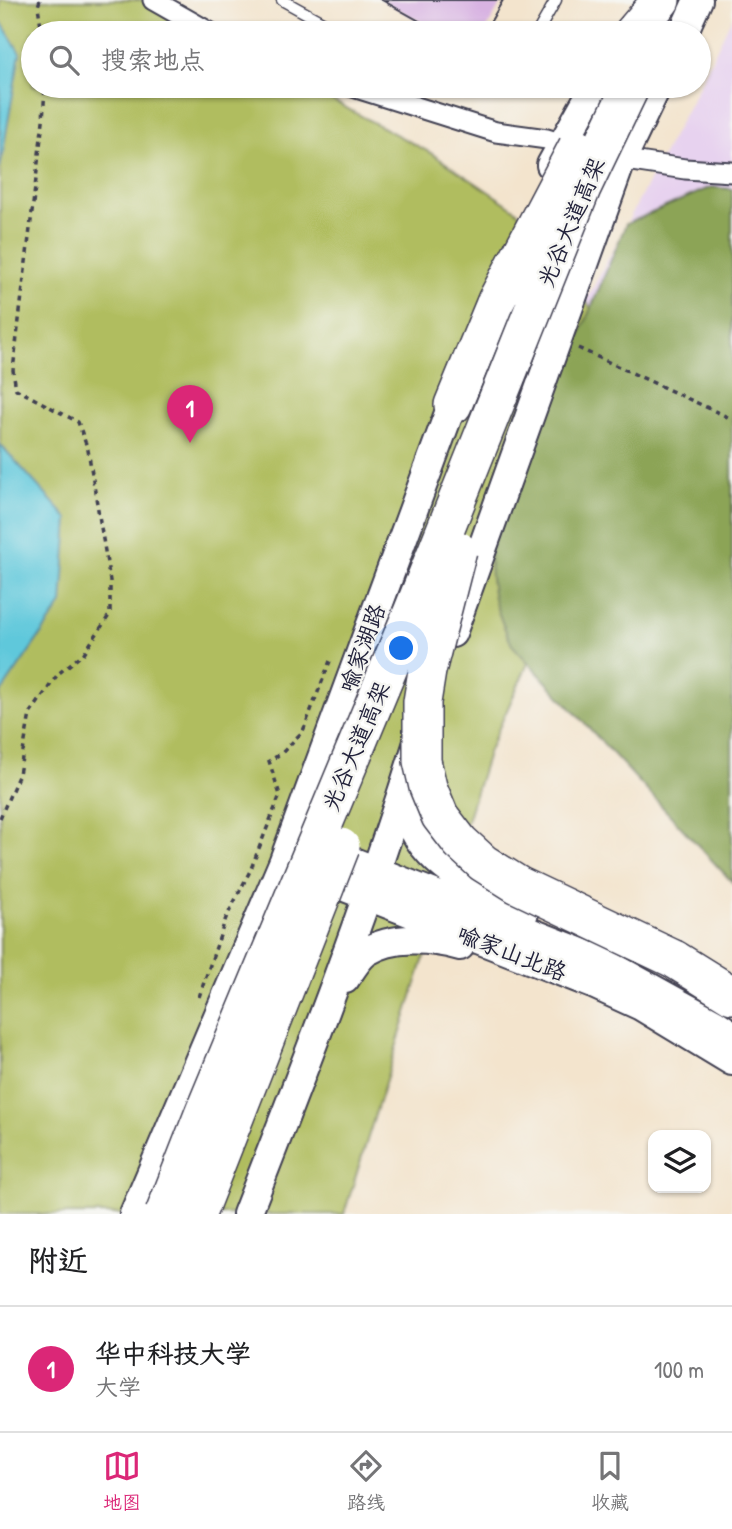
<!DOCTYPE html>
<html lang="zh">
<meta charset="utf-8">
<style>
:root{--surface:#fff;--page:#f6f6f6;--text:#202124;--muted:#757577;--line:#e0e0e0;--accent:#db2777}
body{margin:0;font-family:"Patrick Hand","LXGW WenKai TC",sans-serif;background:var(--page);color:var(--text)}
.controls{position:absolute;right:21px;bottom:21px;display:grid;overflow:hidden;border-radius:14px;box-shadow:0 2px 5px #0004}
.controls button{width:63px;height:63px;display:grid;place-items:center;padding:0;border:0;border-bottom:2px solid var(--line);background:var(--surface);color:var(--text);font:35px sans-serif}
.you{position:absolute;left:402px;top:649px;width:24px;height:24px;margin:-18px;border:5px solid #fff;border-radius:50%;background:#1a73e8;box-shadow:0 0 0 10px #1a73e833}
.badge{display:grid;place-items:center;width:46px;height:46px;border-radius:50%;background:var(--accent);color:#fff;font-size:23px;font-weight:700}
.pin{position:absolute;translate:-50% -58px;filter:drop-shadow(0 2px 4px #0008)}
.pin::after{content:'';position:absolute;top:37px;width:24px;height:21px;background:inherit;clip-path:polygon(0 0,100% 0,50% 100%)}
.list{margin:0;padding:0;list-style:none}
h2{display:flex;justify-content:space-between;align-items:center;height:91px;margin:0;padding:0 28px;font-size:30px}
h2 small{font-size:23px;font-weight:400;color:var(--muted)}
.list li{display:grid;grid-template-columns:46px 1fr auto;gap:21px;align-items:center;box-sizing:border-box;height:126px;padding:0 28px;border-top:2px solid var(--line)}
.list b{display:block;font-size:26px;white-space:nowrap}
.list p{margin:0;font-size:23px;white-space:nowrap;color:var(--muted)}
.list em{font-size:23px;font-style:normal;color:var(--muted)}
.icon{flex:none;width:38px;height:38px;fill:none;stroke:currentColor;stroke-width:2;stroke-linecap:round;stroke-linejoin:round}
.map{position:relative;flex:none;width:732px;height:1214px;overflow:hidden}
.search{position:absolute;background:var(--surface);box-shadow:0 2px 5px #0004;left:21px;right:21px;top:21px;height:77px;display:flex;align-items:center;gap:18px;box-sizing:border-box;padding:0 24px;border-radius:38px;color:var(--muted);font-size:26px}
.sheet{height:217px;background:var(--surface)}
nav{display:flex;justify-content:space-around;align-items:center;box-sizing:border-box;height:98px;border-top:2px solid var(--line);background:var(--surface);font-size:19px;color:var(--muted)}
nav a{display:grid;justify-items:center;gap:4px}
nav .on{color:var(--accent)}
.map>svg:first-child{display:block}
</style>
<div class="map">
<svg width="732" height="1214" viewBox="0 0 732 1214">
<rect width="100%" height="100%" fill="#f6f6f2"/>
<filter id="ink" filterUnits="userSpaceOnUse"><feTurbulence type="fractalNoise" baseFrequency=".0143" numOctaves="2"/><feDisplacementMap in="SourceGraphic" scale="14" xChannelSelector="R" yChannelSelector="G"/><feConvolveMatrix kernelMatrix="1 2 1 2 8 2 1 2 1" color-interpolation-filters="sRGB"/></filter>
<filter id="wash" filterUnits="userSpaceOnUse"><feTurbulence type="fractalNoise" baseFrequency=".00686" numOctaves="4" result="noise"/><feDisplacementMap in="SourceGraphic" scale="28" xChannelSelector="R" yChannelSelector="G"/><feGaussianBlur stdDeviation="1.57" result="paint"/><feColorMatrix in="noise" values="0 0 0 0 0 0 0 0 0 0 0 0 0 0 0 0 0 1.4 0 .05"/><feComposite in="paint" operator="in"/></filter>
<g filter="url(#wash)">
<rect width="100%" height="100%" fill="#f3e4cd"/>
<path fill="#e7d2ef" d="M732,17V419L566,339L699,86Z"/>
<path fill="#b0bd5f" stroke="#69704d" stroke-width="2" d="M0,0H143L206,33H33V86H305L431,153L516,210L591,308L609,408L588,530L489,750L344,1214H0Z"/>
<path fill="#8ca456" stroke="#576348" stroke-width="2" d="M711,187L732,189V882L512,645C494,606 490,593 490,550L626,224Z"/>
<path fill="#5fc8db" stroke="#40758b" stroke-width="2" d="M0,20L20,53L0,169Z
M0,444L68,519L62,604L0,694Z"/>
<g id="blocks">
<path fill="#d8b3e2" d="M382,0H503L484,33H441Z"/>
</g>
</g>
<g filter="url(#ink)">
<use href="#blocks" fill-opacity="0" stroke="#413f51" stroke-width="2"/>
<g fill="none" stroke-linecap="round" stroke-linejoin="round">
<defs>
<path id="lane" d="M282,0L342,33
M537,33L556,0"/>
<path id="street" d="M153,0L211,33
M350,86L496,132L547,139L573,147
M612,158L685,169L732,172"/>
<path id="secondary" d="M683,33L698,0
M551,165L595,86
M452,633L621,161L657,86
M408,788C398,855 475,887 524,913
M321,849L600,960L714,1023L732,1035
M309,873L593,984L641,1006L732,1061
M345,979C351,970 358,958 366,952C393,935 430,938 460,946
M134,1214L283,863L459,386
M247,1214C308,1058 369,902 418,742"/>
<path id="highway" d="M633,33L661,0
M453,405L496,301
M674,959L732,995"/>
</defs>
<use href="#lane" stroke="#413f51" stroke-width="13"/>
<use href="#street" stroke="#413f51" stroke-width="23"/>
<use href="#secondary" stroke="#413f51" stroke-width="32"/>
<use href="#highway" stroke="#413f51" stroke-width="40"/>
<path stroke="#413f51" stroke-width="3.5" stroke-dasharray="5 5" stroke-linecap="butt" d="M40,0L38,6L42,33
M578,348L732,419
M0,818L19,774L30,714L58,674L84,653L110,614V581L88,450L78,422L16,389L13,370L43,121L45,86
M199,997L226,918L250,871L280,795L269,761L282,753L303,731L330,661"/>
<use href="#lane" stroke="#fff" stroke-width="10"/>
<use href="#street" stroke="#fff" stroke-width="19"/>
<use href="#secondary" stroke="#fff" stroke-width="28"/>
<use href="#highway" stroke="#fff" stroke-width="37"/>
<defs>
<path id="highway-bridge" d="M496,301L577,147
M458,550L427,671L422,702V761L428,787L440,816L460,842L483,863L518,885L674,959
M164,1214L204,1112L413,610L582,188L631,86
M197,1214L341,847"/>
</defs>
<use href="#highway-bridge" stroke="#413f51" stroke-width="40" stroke-linecap="butt"/>
<use href="#highway-bridge" stroke="#fff" stroke-width="37"/>
</g>
</g>
<g text-anchor="middle" stroke-width="5" stroke-linejoin="round" paint-order="stroke">
<g font-size="23" fill="#22223b" stroke="#f6f6f2">
<text transform="translate(571 222) rotate(-67)" y="8">光谷大道高架</text>
<text transform="translate(362 648) rotate(-70)" y="8">喻家湖路</text>
<text transform="translate(356 746) rotate(-67)" y="8">光谷大道高架</text>
<text transform="translate(512 953) rotate(21)" y="8">喻家山北路</text>
</g>
</g>
</svg>
<div class="controls">
<button><svg class="icon" aria-label="layers" viewBox="0 0 24 24"><path d="M12 4l9 5-9 5-9-5zM3 14l9 5 9-5"/></svg></button>
</div>
<div class="you"></div>
<div class="pin badge" style="left:190px;top:443px">1</div>
<div class="search"><svg class="icon" aria-label="search" viewBox="0 0 24 24"><circle cx="10" cy="10" r="6"/><path d="M15 15l6 6"/></svg>搜索地点</div>
</div>
<section class="sheet">
<h2>附近<small></small></h2>
<ul class="list">
<li><span class="badge">1</span><div><b>华中科技大学</b><p>大学</p></div><em>100 m</em></li>
</ul>
</section>
<nav>
<a class="on"><svg class="icon" aria-label="map" viewBox="0 0 24 24"><path d="M3 6l6-2 6 2 6-2v14l-6 2-6-2-6 2zM9 4v14M15 6v14"/></svg>地图</a>
<a><svg class="icon" aria-label="directions" viewBox="0 0 24 24"><path d="M12 3l9 9-9 9-9-9zM9 14v-3h6M13 9l2 2-2 2"/></svg>路线</a>
<a><svg class="icon" aria-label="saved" viewBox="0 0 24 24"><path d="M7 4h10v16l-5-4-5 4z"/></svg>收藏</a>
</nav>
